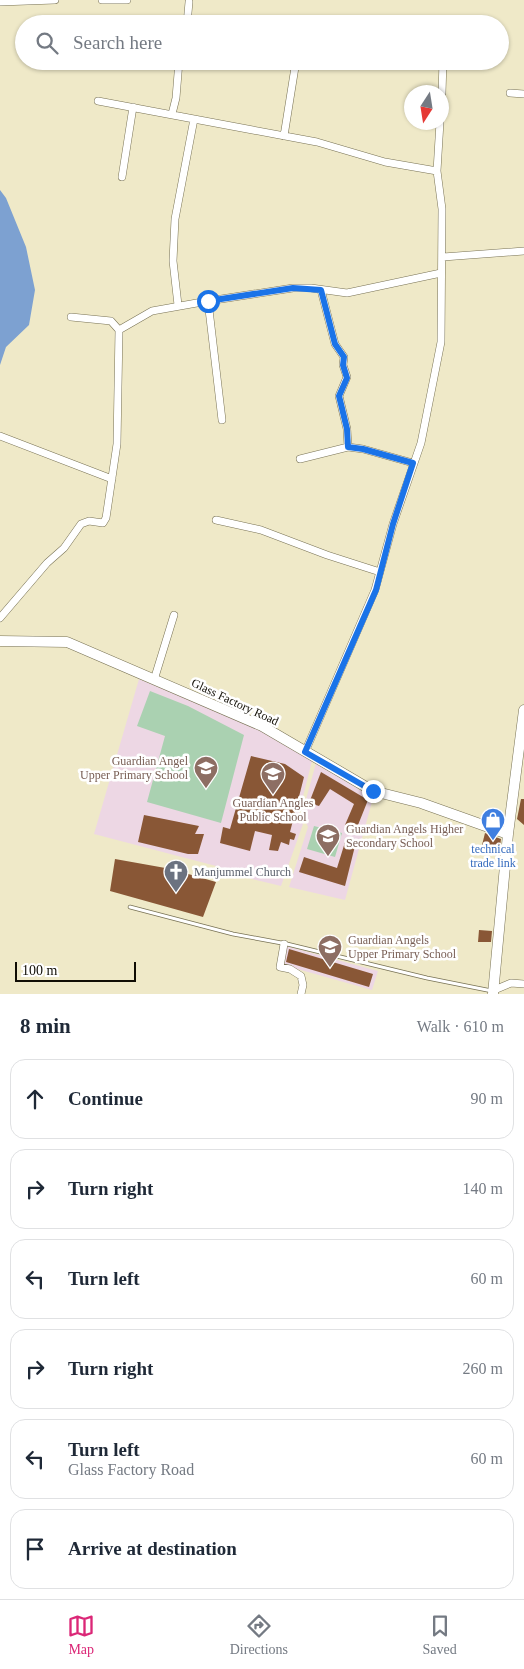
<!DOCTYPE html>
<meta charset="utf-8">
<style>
:root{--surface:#fff;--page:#f6f6f7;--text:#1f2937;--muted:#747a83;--line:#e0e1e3;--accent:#db2777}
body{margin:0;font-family:Georgia,serif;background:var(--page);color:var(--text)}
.compass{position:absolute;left:404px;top:85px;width:45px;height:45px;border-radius:50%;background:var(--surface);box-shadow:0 1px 4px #0004;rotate:192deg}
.scale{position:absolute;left:15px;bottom:12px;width:121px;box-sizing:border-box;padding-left:5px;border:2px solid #100d04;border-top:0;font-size:14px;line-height:18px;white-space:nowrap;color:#100d04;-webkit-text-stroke:4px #fff;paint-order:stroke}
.stop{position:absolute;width:15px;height:15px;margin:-11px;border:4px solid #1a73e8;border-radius:50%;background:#fff}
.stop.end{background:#1a73e8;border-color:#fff;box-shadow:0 1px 5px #0008}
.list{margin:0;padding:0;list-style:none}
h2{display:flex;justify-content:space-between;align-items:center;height:65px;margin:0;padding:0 20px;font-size:21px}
h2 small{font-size:16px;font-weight:400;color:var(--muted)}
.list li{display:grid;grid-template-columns:32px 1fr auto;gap:15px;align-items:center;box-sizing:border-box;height:80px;margin:0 10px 10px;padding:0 10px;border:1px solid var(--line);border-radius:15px}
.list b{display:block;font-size:19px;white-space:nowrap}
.list p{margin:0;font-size:16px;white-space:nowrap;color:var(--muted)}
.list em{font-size:16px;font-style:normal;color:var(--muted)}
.icon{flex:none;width:28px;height:28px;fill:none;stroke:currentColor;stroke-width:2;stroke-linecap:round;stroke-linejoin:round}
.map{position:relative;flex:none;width:524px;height:994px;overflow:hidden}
.search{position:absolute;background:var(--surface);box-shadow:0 1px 4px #0004;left:15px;right:15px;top:15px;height:55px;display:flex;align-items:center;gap:12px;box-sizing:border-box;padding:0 18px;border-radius:28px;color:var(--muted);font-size:19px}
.sheet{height:605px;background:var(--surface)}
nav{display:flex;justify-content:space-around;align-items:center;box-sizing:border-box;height:70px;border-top:1px solid var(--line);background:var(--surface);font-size:14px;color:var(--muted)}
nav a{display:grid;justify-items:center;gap:2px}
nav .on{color:var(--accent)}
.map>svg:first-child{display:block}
</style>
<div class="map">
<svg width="524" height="994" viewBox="0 0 524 994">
<rect width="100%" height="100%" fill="#efe9c8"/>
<path fill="#edd7e4" d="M139,679L249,724L312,761L298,816L303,824L281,886L252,879L216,866L94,834Z
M316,763L373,798L345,900L289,887L308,827L302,814Z
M286,946L378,971L372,990L283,965Z"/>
<path fill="#aad1b1" d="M150,691L188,706L244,735L221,823L147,802L165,736L137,726Z
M314,826L342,833L335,857L307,849Z"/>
<path fill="#7da1d1" d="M0,190L6,198L26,247L35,290L29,325L6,347L0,365Z"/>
<path fill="#895736" d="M251,756L285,764L304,777L290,832L296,834L294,840L290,839L289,845L281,842L278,851L269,850L272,835L255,831L250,851L220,843L223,827L230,829Z
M321,772L368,800L356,830L345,825L354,804L330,789L319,806L309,803Z
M521,799H524V825L517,819Z
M144,815L199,826L195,834H204L198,854H188L138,842Z
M485,833L501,839L500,847L482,845Z
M346,839L356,842L345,886L299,872L304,857L337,868Z
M115,859L171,869L216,882L203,917L110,891Z
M479,930L492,931L491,942H478Z
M289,949L373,974L369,987L286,962Z"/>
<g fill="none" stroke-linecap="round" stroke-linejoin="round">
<defs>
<path id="service" d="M130,907L233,934L287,944L427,978L492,991"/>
<path id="minor" d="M102,0H127
M0,2L55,0
M187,24L189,2
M442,93L443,61
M510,93L524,94
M98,101L317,142L385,162L437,171
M172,114L176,98L179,61
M284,136L296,61
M122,177L133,107
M443,257L524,251
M321,290L335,344L344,357L343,365L347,377L339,396L347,429L348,447
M208,301L222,420
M178,305L173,261L175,219L194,119
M119,330L152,311L208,301L293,288H311L347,293L441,273
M0,436L112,479
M300,459L348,447L363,449L413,463
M216,520L261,530L327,555L380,572
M0,618L47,563L64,548L81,524L89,521L103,523L106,518L117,444L119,330L111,321L71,317
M154,680L174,615
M305,752L375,590L393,524L421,443L441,342L442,209L437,171L440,122
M284,944L280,967L290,969L301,976L303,985L301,994
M492,991L511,983L524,984"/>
<path id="secondary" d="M0,641L67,642L262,726L373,791L421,803L508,834
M493,994L508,834L524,710"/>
</defs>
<use href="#service" stroke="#787254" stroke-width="4.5"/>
<use href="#minor" stroke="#787254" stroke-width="8"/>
<use href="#secondary" stroke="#787254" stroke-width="11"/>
<use href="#service" stroke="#fff" stroke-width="3"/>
<use href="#minor" stroke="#fff" stroke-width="7"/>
<use href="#secondary" stroke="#fff" stroke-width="10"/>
</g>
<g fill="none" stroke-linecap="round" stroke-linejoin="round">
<path stroke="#1a73e8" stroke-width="6" d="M208,301L293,288L321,290L335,344L344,357L343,365L347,378L339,396L347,429L348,447L363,449L413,463L393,524L376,590L305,752L373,791"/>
</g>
<defs>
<symbol id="school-pin" viewBox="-11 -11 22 30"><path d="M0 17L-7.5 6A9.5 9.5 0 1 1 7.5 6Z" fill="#8d6e63" stroke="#fff"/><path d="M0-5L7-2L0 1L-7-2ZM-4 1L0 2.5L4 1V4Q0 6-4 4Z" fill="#fff"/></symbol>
<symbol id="shop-pin" viewBox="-11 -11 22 30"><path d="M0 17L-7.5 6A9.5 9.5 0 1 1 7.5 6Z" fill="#3f7fe0" stroke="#fff"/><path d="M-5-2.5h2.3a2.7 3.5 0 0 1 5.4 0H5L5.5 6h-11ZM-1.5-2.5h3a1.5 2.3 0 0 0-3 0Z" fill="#fff"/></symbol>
<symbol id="church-pin" viewBox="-11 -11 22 30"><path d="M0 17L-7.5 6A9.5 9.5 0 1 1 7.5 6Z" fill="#6b7280" stroke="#fff"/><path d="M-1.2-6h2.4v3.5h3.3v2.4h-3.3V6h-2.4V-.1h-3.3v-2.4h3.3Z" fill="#fff"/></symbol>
</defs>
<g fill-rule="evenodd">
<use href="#school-pin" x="192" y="754" width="28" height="38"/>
<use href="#school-pin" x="259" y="760" width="28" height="38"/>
<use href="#shop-pin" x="479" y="806" width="28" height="38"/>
<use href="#school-pin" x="314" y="822" width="28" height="38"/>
<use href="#church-pin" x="162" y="858" width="28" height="38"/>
<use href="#school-pin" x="316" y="933" width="28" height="38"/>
</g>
<g text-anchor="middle" stroke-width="5" stroke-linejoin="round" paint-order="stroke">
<g font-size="12" fill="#100d04" stroke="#fff">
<text transform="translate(235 702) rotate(25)" y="4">Glass Factory Road</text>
</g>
<g font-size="12" fill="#785e54" stroke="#fff" text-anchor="start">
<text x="188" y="765" text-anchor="end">Guardian Angel<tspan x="188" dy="14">Upper Primary School</tspan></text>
<text x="273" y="807" text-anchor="middle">Guardian Angles<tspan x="273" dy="14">Public School</tspan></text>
<text x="346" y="833">Guardian Angels Higher<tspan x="346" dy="14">Secondary School</tspan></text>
<text x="348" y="944">Guardian Angels<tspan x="348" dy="14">Upper Primary School</tspan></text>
</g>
<g font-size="12" fill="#366cbe" stroke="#fff">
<text x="493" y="853">technical<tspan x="493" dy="14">trade link</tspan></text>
</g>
<g font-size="12" fill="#5b616d" stroke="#fff" text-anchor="start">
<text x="194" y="876">Manjummel Church</text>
</g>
</g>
</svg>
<svg class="compass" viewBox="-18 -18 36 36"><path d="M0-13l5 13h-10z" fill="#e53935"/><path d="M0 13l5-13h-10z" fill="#747a83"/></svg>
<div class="scale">100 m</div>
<div class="stop" style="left:208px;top:301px"></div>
<div class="stop end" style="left:373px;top:791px"></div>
<div class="search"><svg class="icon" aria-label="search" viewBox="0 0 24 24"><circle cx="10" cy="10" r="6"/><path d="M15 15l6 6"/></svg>Search here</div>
</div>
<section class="sheet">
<h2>8 min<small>Walk · 610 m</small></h2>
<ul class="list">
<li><svg class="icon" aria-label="ahead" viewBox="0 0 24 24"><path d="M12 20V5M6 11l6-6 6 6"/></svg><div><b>Continue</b></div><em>90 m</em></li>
<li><svg class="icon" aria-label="right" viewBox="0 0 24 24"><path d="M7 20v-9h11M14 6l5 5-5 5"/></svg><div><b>Turn right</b></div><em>140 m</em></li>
<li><svg class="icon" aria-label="left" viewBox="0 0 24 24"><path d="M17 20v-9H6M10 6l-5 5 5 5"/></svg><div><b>Turn left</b></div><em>60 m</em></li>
<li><svg class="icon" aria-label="right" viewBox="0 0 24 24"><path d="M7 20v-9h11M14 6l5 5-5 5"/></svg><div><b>Turn right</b></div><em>260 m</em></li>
<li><svg class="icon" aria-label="left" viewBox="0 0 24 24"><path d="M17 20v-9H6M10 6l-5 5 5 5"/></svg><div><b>Turn left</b><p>Glass Factory Road</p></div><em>60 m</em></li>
<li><svg class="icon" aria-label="arrive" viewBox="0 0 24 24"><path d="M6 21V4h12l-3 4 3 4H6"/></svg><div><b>Arrive at destination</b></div></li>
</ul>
</section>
<nav>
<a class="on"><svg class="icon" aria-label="map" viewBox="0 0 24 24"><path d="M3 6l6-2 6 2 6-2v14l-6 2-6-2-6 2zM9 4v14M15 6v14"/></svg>Map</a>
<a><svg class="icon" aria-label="directions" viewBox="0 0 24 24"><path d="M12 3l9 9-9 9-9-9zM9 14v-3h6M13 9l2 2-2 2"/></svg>Directions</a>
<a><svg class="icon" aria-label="saved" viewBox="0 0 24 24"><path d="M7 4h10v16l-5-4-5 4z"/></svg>Saved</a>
</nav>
